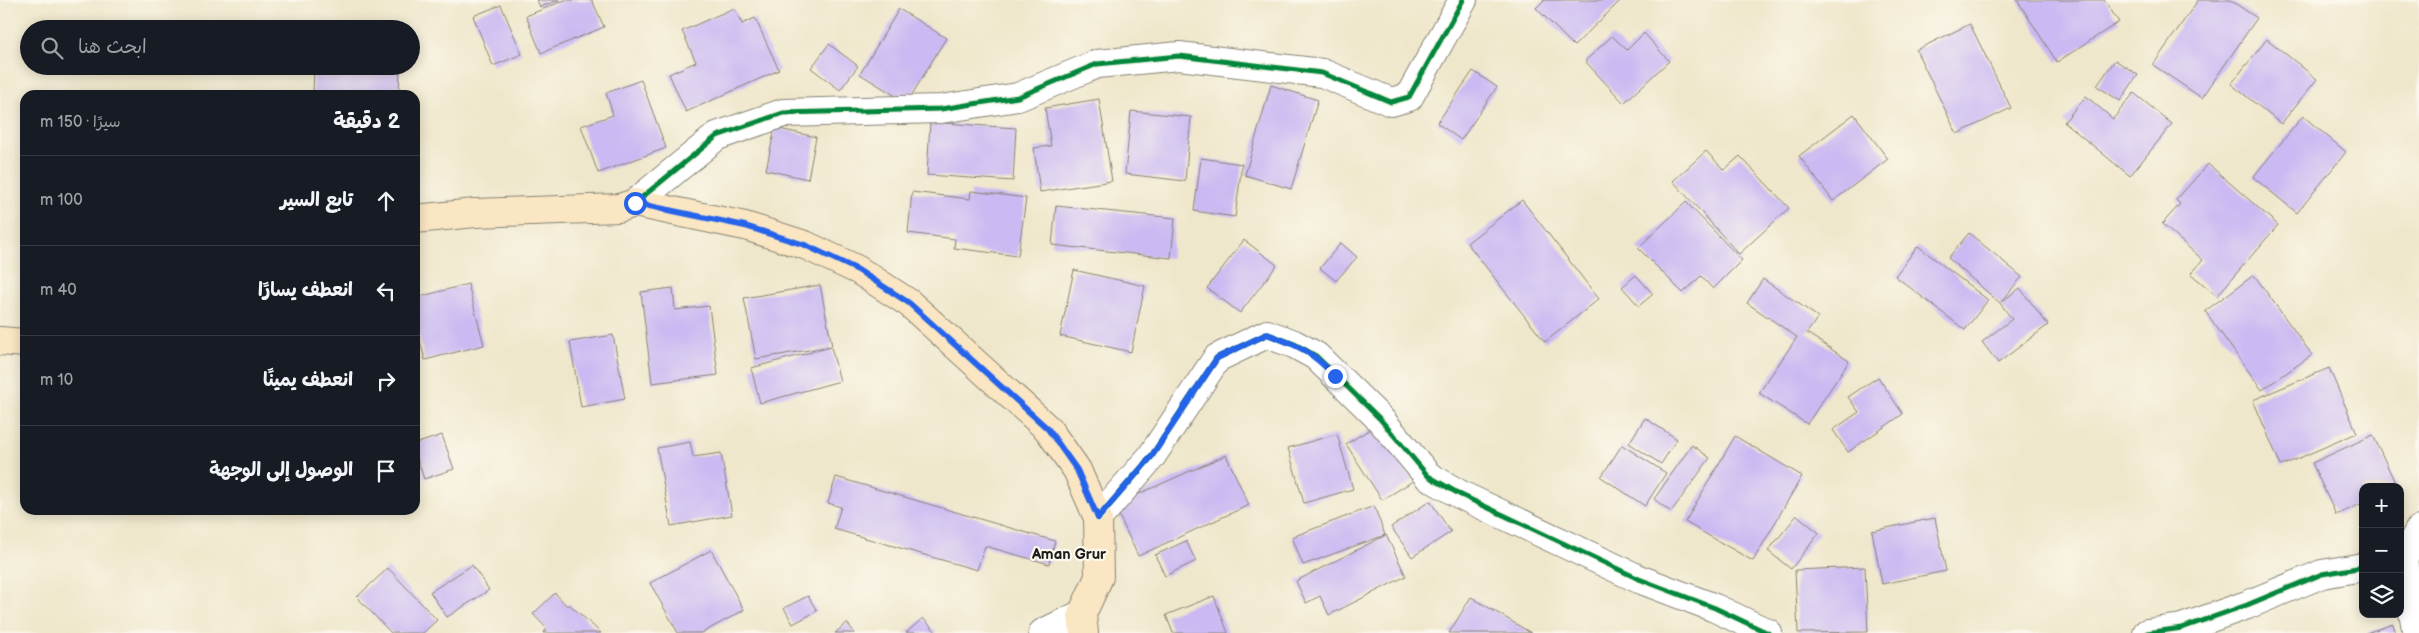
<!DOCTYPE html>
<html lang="ar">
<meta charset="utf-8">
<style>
:root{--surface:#171b24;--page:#20242c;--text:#f1f3f6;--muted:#9ea1a6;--line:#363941}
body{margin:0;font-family:"Balsamiq Sans","Playpen Sans Arabic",sans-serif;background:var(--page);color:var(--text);direction:rtl}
.controls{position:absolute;right:15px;bottom:15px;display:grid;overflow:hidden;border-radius:10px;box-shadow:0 2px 12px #0003}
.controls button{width:45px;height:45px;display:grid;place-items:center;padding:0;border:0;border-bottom:1px solid var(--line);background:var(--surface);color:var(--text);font:25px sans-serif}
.stop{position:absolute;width:15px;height:15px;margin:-11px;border:4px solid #2563eb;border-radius:50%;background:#fff}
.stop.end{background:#2563eb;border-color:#fff;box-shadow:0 1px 5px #0008}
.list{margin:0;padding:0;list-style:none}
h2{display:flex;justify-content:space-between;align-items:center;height:65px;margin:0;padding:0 20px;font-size:21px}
h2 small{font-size:16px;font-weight:400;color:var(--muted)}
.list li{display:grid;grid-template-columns:32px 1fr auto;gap:15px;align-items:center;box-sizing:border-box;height:90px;padding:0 20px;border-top:1px solid var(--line)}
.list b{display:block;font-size:19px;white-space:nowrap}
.list em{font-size:16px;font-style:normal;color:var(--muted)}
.icon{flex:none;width:28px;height:28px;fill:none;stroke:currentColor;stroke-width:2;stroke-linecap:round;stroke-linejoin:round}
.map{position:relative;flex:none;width:2419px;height:633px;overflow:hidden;direction:ltr}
.search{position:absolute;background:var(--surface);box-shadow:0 2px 12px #0003;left:20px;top:20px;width:400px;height:55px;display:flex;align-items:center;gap:12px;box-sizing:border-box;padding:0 18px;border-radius:28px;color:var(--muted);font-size:19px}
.panel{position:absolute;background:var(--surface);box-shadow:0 2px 12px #0003;left:20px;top:90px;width:400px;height:425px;border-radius:15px;direction:rtl}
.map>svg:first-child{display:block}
</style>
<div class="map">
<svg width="2419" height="633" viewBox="0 0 2419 633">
<rect width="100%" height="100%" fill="#fbf7ec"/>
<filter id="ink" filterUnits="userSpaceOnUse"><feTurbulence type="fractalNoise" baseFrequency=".02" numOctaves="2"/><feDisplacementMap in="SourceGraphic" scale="10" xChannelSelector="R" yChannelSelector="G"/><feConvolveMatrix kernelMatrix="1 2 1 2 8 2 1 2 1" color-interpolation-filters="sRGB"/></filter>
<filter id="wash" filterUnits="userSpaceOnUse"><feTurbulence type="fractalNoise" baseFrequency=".0096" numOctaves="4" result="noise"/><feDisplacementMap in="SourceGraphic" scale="20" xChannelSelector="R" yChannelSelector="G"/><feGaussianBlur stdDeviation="1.12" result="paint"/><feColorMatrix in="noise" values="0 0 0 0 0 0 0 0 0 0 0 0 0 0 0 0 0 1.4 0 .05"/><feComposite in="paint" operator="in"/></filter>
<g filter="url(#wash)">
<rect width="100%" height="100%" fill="#efe7cb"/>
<g id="blocks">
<path fill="#cab9f2" d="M537,0H559L540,7Z
M565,0H592L604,27L541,53L526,16Z
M1544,0H1621L1574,46L1536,8Z
M2017,0H2104L2119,22L2057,62Z
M2198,0H2230L2257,18L2202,98L2153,65Z
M501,5L522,54L493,66L473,16Z
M734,8L742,24L755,18L779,70L686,112L669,74L696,62L682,31Z
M899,9L946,38L907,103L860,74Z
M1970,24L2011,108L1957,134L1916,50Z
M1644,33L1669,61L1624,103L1585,61L1612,36L1627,50Z
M2267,39L2317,79L2281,124L2231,84Z
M829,44L858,66L840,90L811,68Z
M2115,60L2138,75L2120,101L2097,86Z
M314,66H400L399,95H313Z
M1473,71L1497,87L1461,140L1437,123Z
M641,80L666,148L598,173L581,126L613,115L606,93Z
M1271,85L1318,100L1291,189L1245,175Z
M2134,93L2172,124L2130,176L2064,122L2086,96L2113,119Z
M1099,99L1112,181L1040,192L1034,148L1051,146L1045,108Z
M1131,111L1191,117L1185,181L1125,174Z
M1854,114L1888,159L1833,201L1799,156Z
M2303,116L2346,152L2297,213L2253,177Z
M930,122L1016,128L1013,181L927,175Z
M775,128L816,137L808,179L766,170Z
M1706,151L1724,170L1740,156L1789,208L1739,254L1673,181Z
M1201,158L1242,164L1235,217L1194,211Z
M2208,164L2278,225L2217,296L2191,274L2203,260L2162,224L2180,204L2176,200Z
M971,191L1026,198L1018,256L954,248L955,239L908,233L912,192L970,199Z
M1522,200L1599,299L1545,342L1467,243Z
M1686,202L1742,260L1713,289L1701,276L1683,293L1638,248Z
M1056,206L1175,218L1171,258L1052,245Z
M1969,233L2022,277L2001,302L2020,288L2048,325L1998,363L1982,342L2012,319L2000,303L1948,258Z
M1244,240L1277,265L1240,313L1207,288Z
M1341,243L1357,257L1336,281L1320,268Z
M1918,246L1988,300L1965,330L1895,276Z
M1074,270L1145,286L1131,352L1060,336Z
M1636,275L1653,294L1639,306L1622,287Z
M2254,275L2312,355L2262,390L2205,311Z
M1763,279L1818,317L1807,333L1849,361L1807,424L1759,393L1797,337L1747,303Z
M468,284L484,345L425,360L415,321V298Z
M820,285L832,346L756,359L744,298Z
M673,288L675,310L709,306L718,375L652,383L641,292Z
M613,335L625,399L581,407L570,342Z
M831,347L840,381L760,403L751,368Z
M2329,368L2357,433L2281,466L2253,400Z
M1878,377L1903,414L1848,452L1833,430L1859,412L1848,397Z
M1645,418L1677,439L1661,464L1629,443Z
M1377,425L1413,481L1382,500L1346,444Z
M1337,434L1353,489L1304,503L1288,448Z
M442,435L454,469L424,479L415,452V444Z
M2373,435L2397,487H2363V503L2336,515L2312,463Z
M1735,436L1802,476L1753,561L1685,522Z
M690,442L693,457L721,453L732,515L671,526L657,448Z
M1622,445L1666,473L1645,506L1601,477Z
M1692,445L1710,458L1671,512L1654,499Z
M1226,455L1249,505L1138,556L1114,505Z
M836,477L1055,541L1049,564L985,546L977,570L834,529L841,507L828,503Z
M1430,501L1451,532L1412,557L1391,527Z
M1374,506L1385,535L1303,565L1292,537Z
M1797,515L1819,533L1791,569L1768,551Z
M1935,518L1946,571L1882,584L1872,531Z
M1386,535L1406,576L1329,615L1320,596L1306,603L1296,581Z
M1186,541L1196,561L1165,576L1155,555Z
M711,550L744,610L702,633H678L650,583Z
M472,565L489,590L447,617L430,592Z
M1865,567L1868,632L1798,633L1795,570Z
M388,568L437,620L423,633H391L357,597Z
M555,593L567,606L569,604L601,633H543L547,629L533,614Z
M808,596L817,611L793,624L784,608Z
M1214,596L1228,633H1173L1166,615Z
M1471,597L1531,633H1449Z
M923,618L937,633H906Z
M847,623L855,633H835Z
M2393,624L2396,633H2366Z"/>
</g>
</g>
<g filter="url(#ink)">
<use href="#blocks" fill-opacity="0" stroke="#868274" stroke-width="1"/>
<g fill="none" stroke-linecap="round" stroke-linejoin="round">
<defs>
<path id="minor" d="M635,203L717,136L783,113L941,109L1018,97L1097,64L1179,56L1322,73L1391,102L1409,97L1463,0
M1098,518L1151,457L1217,358L1267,334L1294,344L1316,356L1380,419L1428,476L1461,495L1639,579L1715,608L1768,633
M2403,560L2417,633
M2400,561L2403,560L2419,530
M2147,633L2182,628L2247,605L2322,574L2363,567"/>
<path id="tertiary" d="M1043,633L1082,614"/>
<path id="secondary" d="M415,219L475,213L619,208L635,203L745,226L805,245L858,270L909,303L1048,429L1077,470L1098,518L1099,577L1082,614L1084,633
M0,341L25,343"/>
</defs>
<use href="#minor" stroke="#868274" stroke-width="30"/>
<use href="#tertiary" stroke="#868274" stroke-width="30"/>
<use href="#secondary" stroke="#868274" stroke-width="30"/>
<use href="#minor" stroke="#fff" stroke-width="28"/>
<use href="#tertiary" stroke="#fff" stroke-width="28"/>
<use href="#secondary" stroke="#fbe6c3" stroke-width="28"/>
<defs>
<path id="cycleway" d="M635,203L717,136L783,113L941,109L1018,97L1097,64L1179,56L1322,73L1391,102L1409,97L1463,0
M1098,518L1151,457L1217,358L1267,334L1294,344L1316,356L1380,419L1428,476L1461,495L1639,579L1715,608L1768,633
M2147,633L2182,628L2247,605L2322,574L2363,567"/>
</defs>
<use href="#cycleway" stroke="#fbf7ec" stroke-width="8"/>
<use href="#cycleway" stroke="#00873e" stroke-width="5"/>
</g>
</g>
<g fill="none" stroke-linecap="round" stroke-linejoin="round" filter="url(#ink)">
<path stroke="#2563eb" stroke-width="6" d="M635,203L745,226L805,245L858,270L909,303L1048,429L1077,470L1098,518L1151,457L1217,358L1267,334C1299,346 1311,351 1335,376"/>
</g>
<g text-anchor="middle" stroke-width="4.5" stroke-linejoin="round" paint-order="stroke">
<g font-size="15" font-weight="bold" fill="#1c1c1c" stroke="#fbf7ec">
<text x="1069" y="559">Aman Grur</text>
</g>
</g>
</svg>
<div class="controls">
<button>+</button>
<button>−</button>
<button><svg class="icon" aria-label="layers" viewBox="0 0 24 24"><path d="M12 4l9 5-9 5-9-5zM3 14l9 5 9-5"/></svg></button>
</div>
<div class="stop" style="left:635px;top:203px"></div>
<div class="stop end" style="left:1335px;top:376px"></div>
<div class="search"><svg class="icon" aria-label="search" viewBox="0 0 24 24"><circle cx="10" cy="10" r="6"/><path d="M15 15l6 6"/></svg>ابحث هنا</div>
<section class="panel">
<h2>2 دقيقة<small>سيرًا · 150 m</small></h2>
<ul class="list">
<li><svg class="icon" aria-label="ahead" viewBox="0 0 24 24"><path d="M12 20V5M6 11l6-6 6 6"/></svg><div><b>تابع السير</b></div><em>100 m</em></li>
<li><svg class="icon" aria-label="left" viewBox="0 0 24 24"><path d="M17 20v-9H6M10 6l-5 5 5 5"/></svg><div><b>انعطف يسارًا</b></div><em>40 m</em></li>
<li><svg class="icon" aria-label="right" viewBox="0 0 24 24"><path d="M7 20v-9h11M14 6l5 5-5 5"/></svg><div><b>انعطف يمينًا</b></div><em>10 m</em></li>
<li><svg class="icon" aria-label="arrive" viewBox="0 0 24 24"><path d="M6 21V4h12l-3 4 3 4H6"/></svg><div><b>الوصول إلى الوجهة</b></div></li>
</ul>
</section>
</div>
